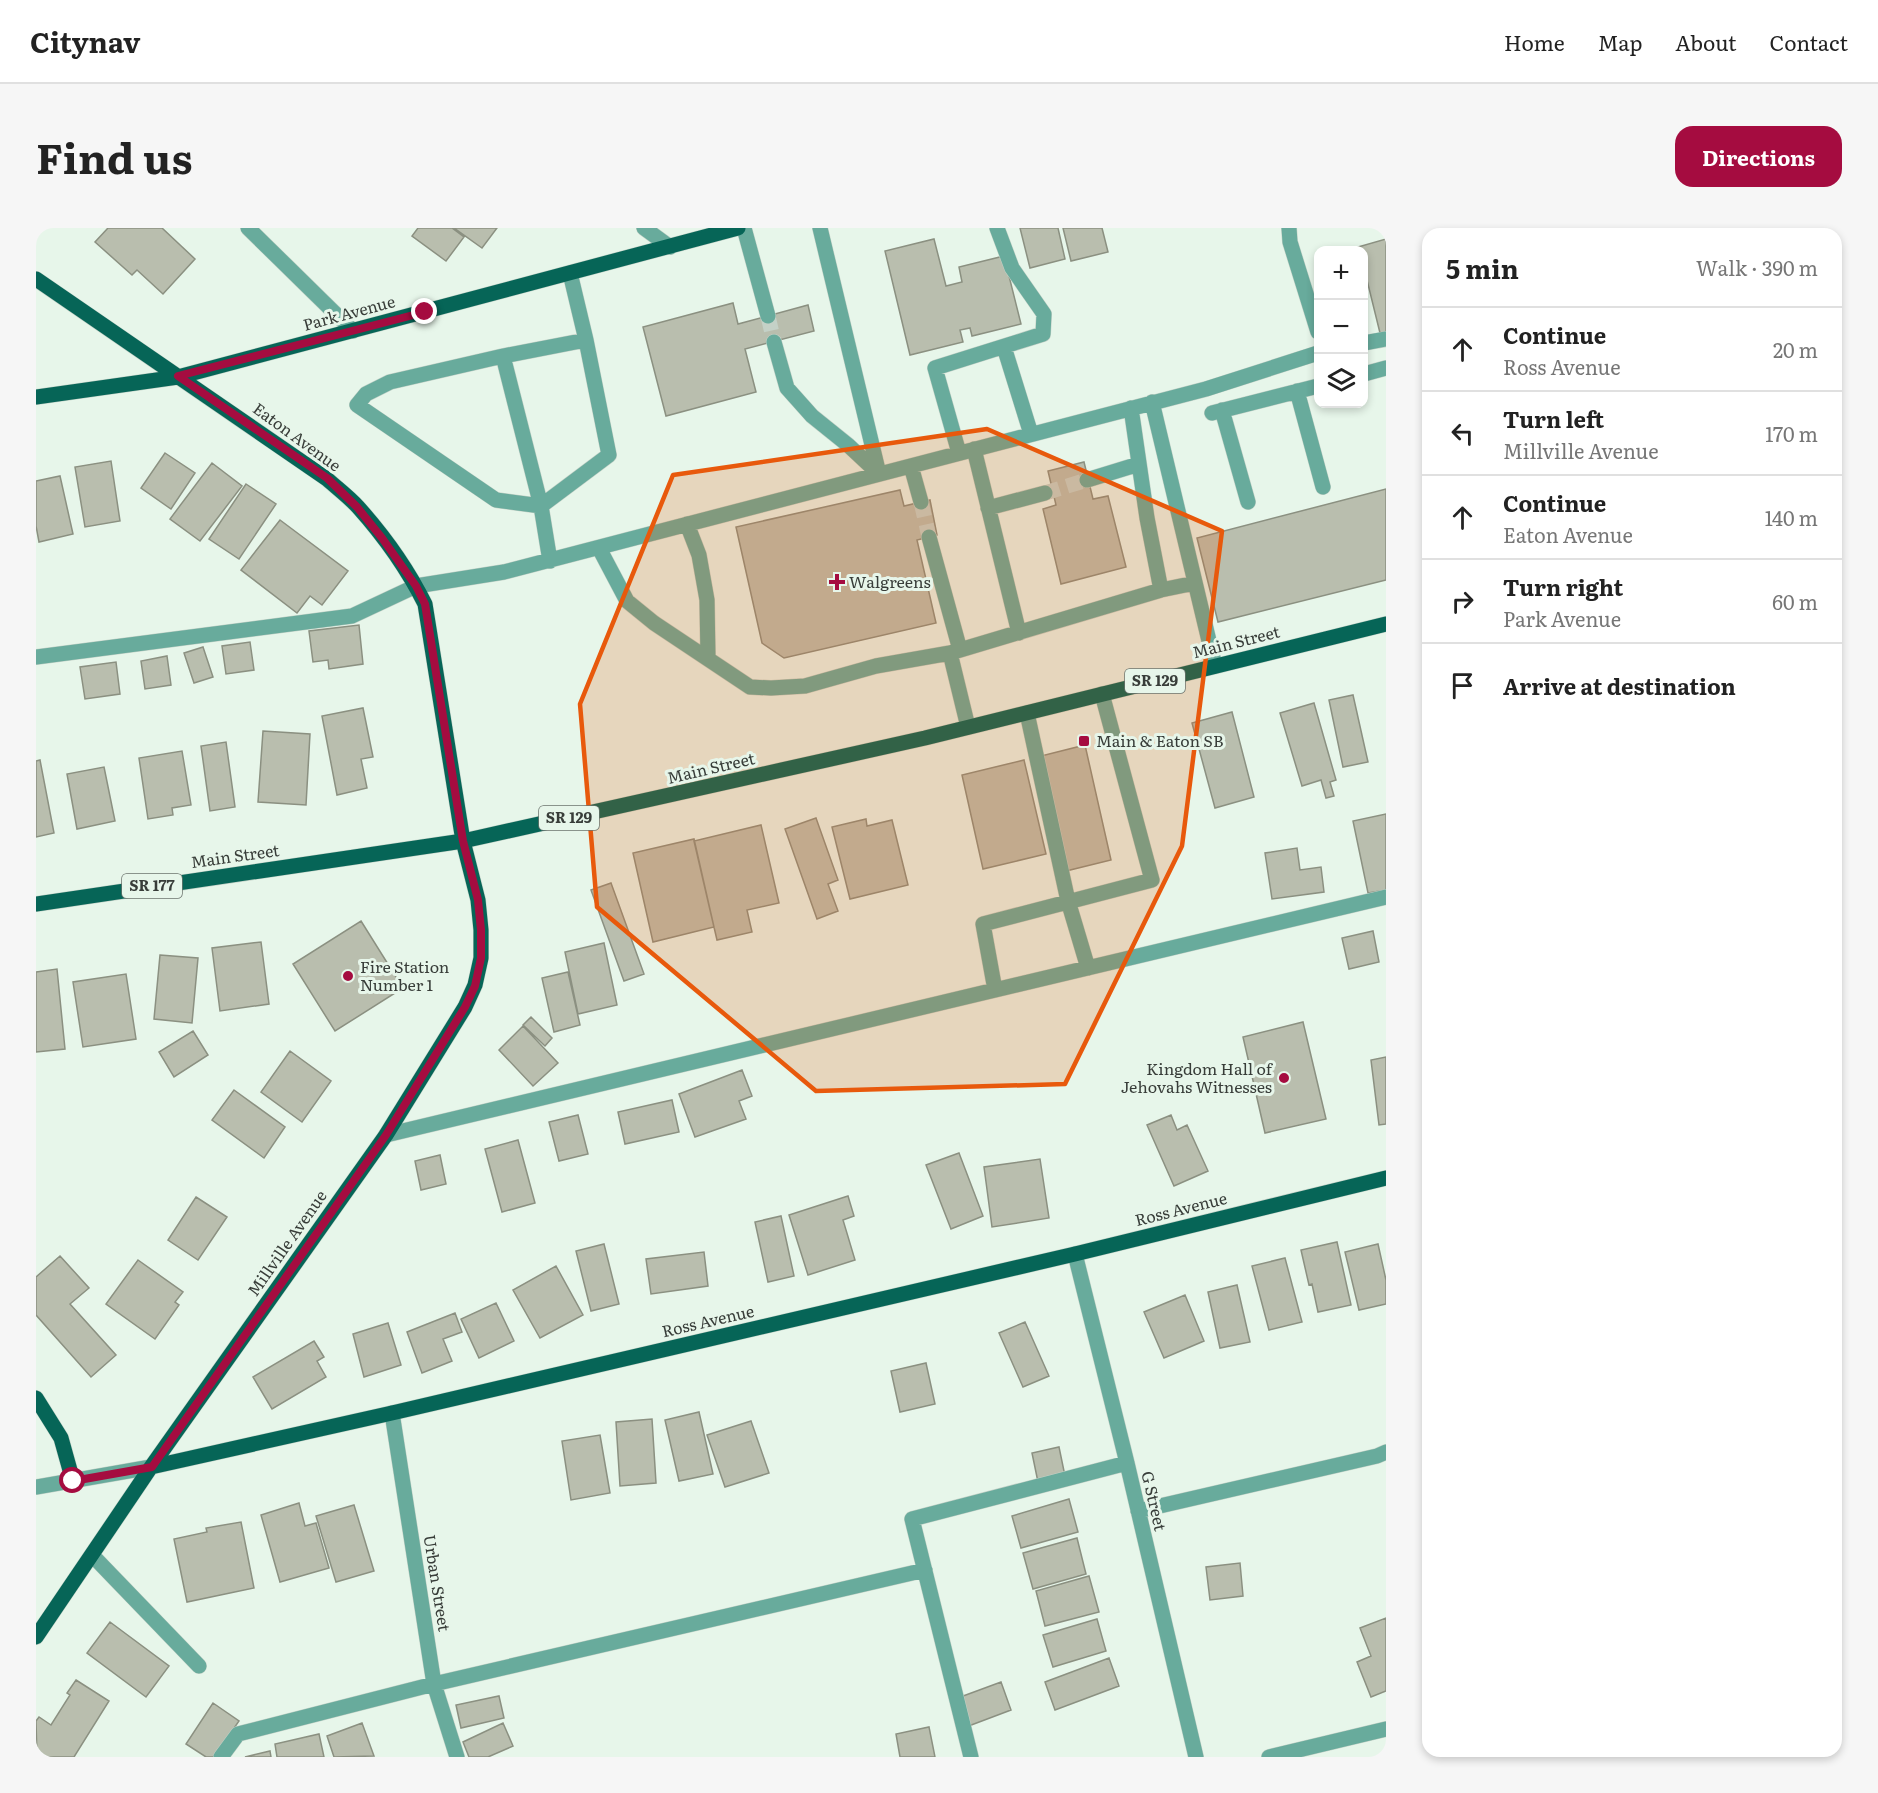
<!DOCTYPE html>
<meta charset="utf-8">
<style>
:root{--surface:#fff;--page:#f6f6f6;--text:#222;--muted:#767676;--line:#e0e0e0;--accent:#a50c40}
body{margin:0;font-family:Literata,serif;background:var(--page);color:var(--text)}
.controls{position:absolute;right:18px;top:18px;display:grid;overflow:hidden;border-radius:12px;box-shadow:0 3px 9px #0003}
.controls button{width:54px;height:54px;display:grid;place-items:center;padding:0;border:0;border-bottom:2px solid var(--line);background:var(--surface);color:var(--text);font:30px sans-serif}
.stop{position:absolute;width:18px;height:18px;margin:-14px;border:4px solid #a50c40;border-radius:50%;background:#fff}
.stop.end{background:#a50c40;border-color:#fff;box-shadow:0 2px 6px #0008}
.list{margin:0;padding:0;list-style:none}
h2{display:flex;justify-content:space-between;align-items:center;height:78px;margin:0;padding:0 24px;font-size:26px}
h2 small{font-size:20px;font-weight:400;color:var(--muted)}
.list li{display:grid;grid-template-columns:39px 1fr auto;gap:18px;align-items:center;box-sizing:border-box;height:84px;padding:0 24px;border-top:2px solid var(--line)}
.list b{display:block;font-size:22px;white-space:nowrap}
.list p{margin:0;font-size:20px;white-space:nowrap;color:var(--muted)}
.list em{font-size:20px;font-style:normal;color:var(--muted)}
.icon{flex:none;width:33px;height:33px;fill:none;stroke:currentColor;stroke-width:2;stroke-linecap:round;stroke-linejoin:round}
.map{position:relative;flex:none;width:1350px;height:1529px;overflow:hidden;border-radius:18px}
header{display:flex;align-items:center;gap:36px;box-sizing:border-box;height:84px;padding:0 30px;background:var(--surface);border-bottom:2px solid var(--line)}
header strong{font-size:28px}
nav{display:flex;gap:33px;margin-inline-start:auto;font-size:21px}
.intro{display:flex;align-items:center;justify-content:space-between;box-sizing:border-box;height:144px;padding:0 36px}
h1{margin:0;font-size:42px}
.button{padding:15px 27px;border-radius:18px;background:var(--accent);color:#fff;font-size:21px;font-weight:700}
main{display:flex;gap:36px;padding:0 36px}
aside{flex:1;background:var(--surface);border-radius:18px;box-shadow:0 3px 9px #0003}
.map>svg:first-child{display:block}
</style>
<header>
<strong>Citynav</strong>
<nav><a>Home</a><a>Map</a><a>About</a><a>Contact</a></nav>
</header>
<div class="intro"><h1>Find us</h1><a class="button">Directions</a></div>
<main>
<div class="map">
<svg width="1350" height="1529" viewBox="0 0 1350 1529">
<rect width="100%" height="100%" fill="#e7f6ea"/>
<path fill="#b9beae" stroke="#8b9081" stroke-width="1.5" d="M72,0H126L159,31L127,66L101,42L96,47L59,14Z
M382,0H416L428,9L410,33L376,8Z
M418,0H461L446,20Z
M984,0H1022L1029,31L994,40Z
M1027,0H1066L1072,24L1035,33Z
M898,11L910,58L926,54L923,39L968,28L985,96L936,108L934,100L924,102L927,114L874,127L849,23Z
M1350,11V108L1345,109L1328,40V22H1323L1322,19Z
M697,75L702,96L772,77L778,103L709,121L720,164L630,188L607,99Z
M129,225L159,245L135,281L105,260Z
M75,233L84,293L49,299L39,239Z
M1048,234L1057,271L1072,268L1090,339L1025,356L1007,281L1020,277L1012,243Z
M176,235L206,258L164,313L134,291Z
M24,248L37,306L3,314L0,298V253Z
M210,256L240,276L203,331L173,311Z
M1350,261V352L1182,394L1161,310Z
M864,262L868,278L894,272L901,307L881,312L900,395L748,430L726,415L700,299Z
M244,292L312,343L286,377L274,368L261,385L205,342Z
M323,397L327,436L293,441L292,432L277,434L273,403Z
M214,414L218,442L190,446L186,418Z
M167,419L177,449L158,455L148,425Z
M131,428L135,457L109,461L105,433Z
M80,434L84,466L49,471L44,439Z
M1317,467L1332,534L1307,539L1293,472Z
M1278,475L1300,552L1294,554L1298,568L1290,570L1285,552L1266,558L1244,485Z
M327,480L337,529L325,531L331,560L301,567L286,488Z
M1196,484L1218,569L1179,580L1156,495Z
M227,503L274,506L270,577L222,574Z
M190,514L199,579L174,583L165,518Z
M1049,517L1075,632L1030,643L1005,528Z
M146,523L155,577L136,580L137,587L112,591L103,530Z
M4,532L18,605L0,609V533Z
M988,532L1010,626L947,641L926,547Z
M68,539L79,593L41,601L31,546Z
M1350,586V662L1332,665L1317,593Z
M780,590L802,652L792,656L802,683L781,691L749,601Z
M830,591L831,598L856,592L872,657L814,671L796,599Z
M725,597L743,675L711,682L716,704L681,712L658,613Z
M658,611L678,699L617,714L597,625Z
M1261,620L1264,642L1285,639L1288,664L1236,671L1229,625Z
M575,655L608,746L588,753L555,662Z
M325,693L367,760L299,803L257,736Z
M1337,703L1343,734L1313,741L1306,710Z
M225,714L233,776L184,783L176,720Z
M568,715L581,777L542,786L529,724Z
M124,727L162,730L156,795L118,791Z
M21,741L29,821L0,824V744Z
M532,744L544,797L518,804L506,750Z
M90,746L100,811L47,819L37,754Z
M495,789L516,810L509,818L487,797Z
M1267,794L1290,891L1229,905L1207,809Z
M487,798L522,835L497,858L463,822Z
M157,803L172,827L138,849L123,824Z
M254,823L295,853L266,894L225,864Z
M1350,829V896L1343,897L1335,832Z
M706,842L716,868L703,873L710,891L659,909L643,866Z
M198,862L249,899L228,930L176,892Z
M636,872L643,904L589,916L582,884Z
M542,887L552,926L523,933L513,894Z
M1135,887L1141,902L1151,897L1172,943L1138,958L1111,897Z
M482,912L499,975L466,984L449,921Z
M923,925L947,988L915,1001L890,937Z
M404,927L410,956L385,962L379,933Z
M1004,931L1013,990L956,999L948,939Z
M812,968L818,988L807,992L819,1032L772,1047L753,987Z
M160,969L191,989L162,1032L132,1012Z
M745,988L758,1048L732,1054L719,994Z
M1301,1014L1315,1077L1282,1084L1276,1056L1273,1057L1265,1022Z
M568,1016L583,1076L555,1083L540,1023Z
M1342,1016L1350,1052V1076L1323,1082L1309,1024Z
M668,1024L672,1058L615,1066L610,1031Z
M24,1028L53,1060L34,1076L80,1127L55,1149L0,1087V1049Z
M1249,1030L1266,1094L1233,1102L1216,1038Z
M102,1032L147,1064L139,1074L143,1077L119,1111L70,1076Z
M520,1038L547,1087L504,1110L477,1062Z
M1201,1057L1214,1114L1184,1120L1172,1064Z
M1149,1067L1168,1113L1128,1130L1108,1084Z
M460,1075L478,1113L443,1130L425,1091Z
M419,1085L426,1104L407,1111L416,1133L386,1145L371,1104Z
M989,1094L1013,1148L987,1159L963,1105Z
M352,1095L365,1137L328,1149L317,1106Z
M278,1113L288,1129L281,1133L290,1149L236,1181L217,1149Z
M890,1135L899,1176L864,1184L855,1143Z
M663,1184L677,1246L643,1253L629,1192Z
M616,1191L620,1255L584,1258L580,1194Z
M715,1193L733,1245L689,1259L671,1207Z
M564,1207L574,1265L535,1272L526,1213Z
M1023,1219L1029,1248L1002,1254L996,1225Z
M1033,1271L1042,1304L985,1320L976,1288Z
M263,1275L269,1298L280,1295L293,1340L244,1354L225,1287Z
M318,1277L338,1343L300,1354L280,1288Z
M205,1294L218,1360L151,1374L138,1311L171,1304L170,1300Z
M1041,1310L1050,1346L997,1361L987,1325Z
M1204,1335L1207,1368L1174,1372L1170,1339Z
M1053,1348L1063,1384L1009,1398L1000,1363Z
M1350,1390V1463L1335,1469L1321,1434L1335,1428L1324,1400Z
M1061,1391L1070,1423L1017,1439L1007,1407Z
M74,1394L133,1438L110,1469L51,1425Z
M1073,1430L1083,1458L1019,1482L1009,1454Z
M40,1452L73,1473L38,1529H1L0,1493L3,1489L15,1497L34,1467L31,1465Z
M965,1454L975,1482L930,1499L919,1471Z
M463,1468L468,1490L425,1500L420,1477Z
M177,1475L203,1493L178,1529H170L150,1516Z
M326,1495L338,1528L298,1529L291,1508Z
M467,1495L477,1518L452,1529H433L427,1514Z
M893,1499L899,1529H864L860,1506Z
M283,1506L288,1529H241L239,1516Z
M234,1523L235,1529H209Z"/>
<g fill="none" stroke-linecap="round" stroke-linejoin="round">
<path stroke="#c4d1c7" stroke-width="15" stroke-dasharray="15 8" stroke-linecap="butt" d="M732,88L738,114
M1009,265L1051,252
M885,274L893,309"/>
<defs>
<path id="minor" d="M212,0L317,103
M608,0L634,19
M708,0L732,88
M784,0L843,246
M1253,0L1254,14L1282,104
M534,45L550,112L573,227L505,278L460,272L321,177L330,166L354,154L467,128L550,112
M738,114L751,160L776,188L812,217L843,246
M1328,115L1350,111
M968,119L995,206
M467,128L505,278L514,333
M1328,146L1350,140
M1261,163L1287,259
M1116,174L1179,438
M1186,182L1212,274
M1176,185L1282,158
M938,221L983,405
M923,225L899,140L1007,106L1008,86L976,40L961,0
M875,238L885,274
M1051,252L1103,236
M952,280L1009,265
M651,296L663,327L671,372L672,430
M893,309L924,422
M563,320L591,373L618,395L714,459L735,460L769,458L840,438L914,425L932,499
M1125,362L1159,355
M914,425L1125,362L1111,290L1095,180
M0,429L316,388L380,358L468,344L1170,161L1282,125
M991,485L1032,673L1052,740
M959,762L947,696L1116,652L1066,466
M350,907L1350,669
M1039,1026L1091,1235L1160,1529
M356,1185L398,1456L421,1529
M0,1259L115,1239
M1102,1283L1341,1228L1350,1224
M56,1327L163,1438
M185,1529L202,1506L398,1456L889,1342
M935,1529L876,1291L1091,1235
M1233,1529L1350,1501"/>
<path id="major" d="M0,51L291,251C301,260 313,269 322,279C348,308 372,342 389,376L427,613L442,672L445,702V730L439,757L429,779L350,907L115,1239L0,1409
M0,169L142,149L702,0
M0,676L427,613L889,510L1350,396
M0,1170L25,1210L37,1253
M115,1239L356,1185L1039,1026L1350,950"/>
</defs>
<use href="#minor" stroke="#c4d1c7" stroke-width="16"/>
<use href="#major" stroke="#c4d1c7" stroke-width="16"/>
<use href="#minor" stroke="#68ab9c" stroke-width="15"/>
<use href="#major" stroke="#066557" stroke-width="15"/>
</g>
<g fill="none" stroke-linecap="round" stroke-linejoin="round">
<path stroke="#a50c40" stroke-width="8" d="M37,1253L116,1239L350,907L429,779L439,758L445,730V702L442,672L427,613L389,376L380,358L346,310L321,279L291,250L142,148L389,84"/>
</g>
<path fill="#e8590c" fill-opacity="0.2" stroke="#e8590c" stroke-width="4.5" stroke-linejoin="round" d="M951,201L1186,303L1146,618L1029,856L780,863L561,679L544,476L637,247Z"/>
<g fill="#a50c40" stroke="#e7f6ea" stroke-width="2">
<path d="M798 345h6v6h6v6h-6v6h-6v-6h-6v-6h6z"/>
<rect x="1042" y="507" width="12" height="12" rx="3"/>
<circle cx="312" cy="748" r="6"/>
<circle cx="1248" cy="850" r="6"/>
</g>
<g text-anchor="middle" stroke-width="6" stroke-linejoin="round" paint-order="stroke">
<g fill="#e7f6ea" stroke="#6c746e" stroke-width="1.5">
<rect x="1089" y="441" width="60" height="24" rx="4.5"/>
<rect x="503" y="578" width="60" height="24" rx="4.5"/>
<rect x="86" y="646" width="60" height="24" rx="4.5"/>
</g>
<g font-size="15" font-weight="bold" fill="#383d39">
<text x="1119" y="458">SR 129</text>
<text x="533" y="595">SR 129</text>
<text x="116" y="663">SR 177</text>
</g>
<g font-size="16" fill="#383d39" stroke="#e7f6ea">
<text transform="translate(313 85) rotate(-15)" y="6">Park Avenue</text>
<text transform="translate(261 209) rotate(36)" y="6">Eaton Avenue</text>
<text transform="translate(1200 414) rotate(-14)" y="6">Main Street</text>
<text transform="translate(675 540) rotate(-13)" y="6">Main Street</text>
<text transform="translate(199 628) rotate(-8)" y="6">Main Street</text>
<text transform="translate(1145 981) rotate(-14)" y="6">Ross Avenue</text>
<text transform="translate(251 1015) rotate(-55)" y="6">Millville Avenue</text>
<text transform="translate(672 1093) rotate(-13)" y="6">Ross Avenue</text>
<text transform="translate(1118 1273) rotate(77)" y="6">G Street</text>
<text transform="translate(401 1355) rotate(81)" y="6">Urban Street</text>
</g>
<g font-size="16" fill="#383d39" stroke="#e7f6ea" text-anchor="start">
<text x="813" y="360">Walgreens</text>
<text x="1060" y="519">Main &amp; Eaton SB</text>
<text x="324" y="745">Fire Station<tspan x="324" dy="18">Number 1</tspan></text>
<text x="1236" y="847" text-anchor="end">Kingdom Hall of<tspan x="1236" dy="18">Jehovahs Witnesses</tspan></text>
</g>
</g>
</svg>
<div class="controls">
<button>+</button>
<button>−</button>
<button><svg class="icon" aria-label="layers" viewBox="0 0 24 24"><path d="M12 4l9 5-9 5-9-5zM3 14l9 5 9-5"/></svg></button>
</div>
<div class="stop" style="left:37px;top:1253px"></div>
<div class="stop end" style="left:389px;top:84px"></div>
</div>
<aside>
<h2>5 min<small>Walk · 390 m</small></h2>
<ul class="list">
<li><svg class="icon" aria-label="ahead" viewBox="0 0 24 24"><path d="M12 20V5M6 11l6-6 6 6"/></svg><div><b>Continue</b><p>Ross Avenue</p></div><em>20 m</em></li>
<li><svg class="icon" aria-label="left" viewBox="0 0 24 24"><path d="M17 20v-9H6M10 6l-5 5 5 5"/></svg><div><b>Turn left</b><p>Millville Avenue</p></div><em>170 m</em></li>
<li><svg class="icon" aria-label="ahead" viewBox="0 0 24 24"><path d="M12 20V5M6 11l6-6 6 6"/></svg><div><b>Continue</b><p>Eaton Avenue</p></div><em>140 m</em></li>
<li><svg class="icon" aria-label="right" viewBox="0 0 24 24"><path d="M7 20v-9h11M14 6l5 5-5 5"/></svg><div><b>Turn right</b><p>Park Avenue</p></div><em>60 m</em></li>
<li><svg class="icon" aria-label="arrive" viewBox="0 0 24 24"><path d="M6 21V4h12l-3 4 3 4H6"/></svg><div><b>Arrive at destination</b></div></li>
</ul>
</aside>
</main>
